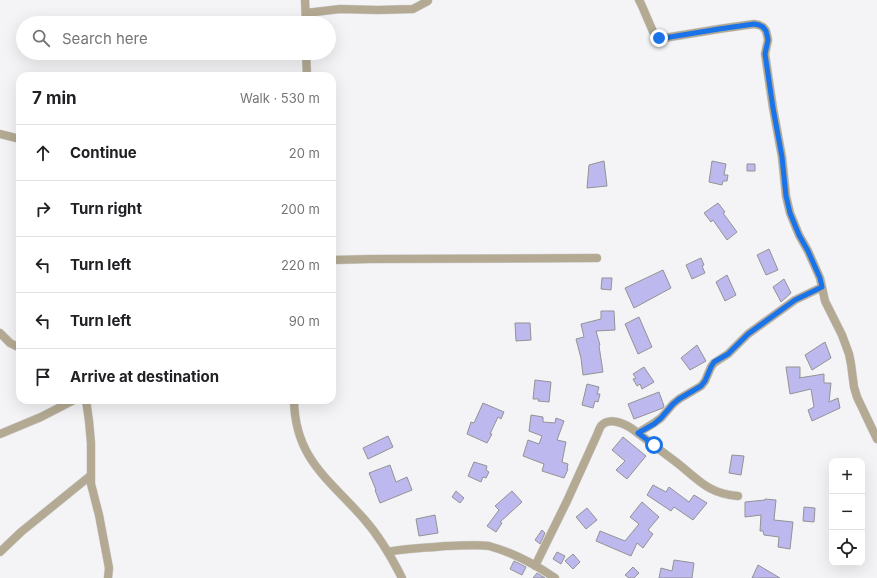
<!DOCTYPE html>
<meta charset="utf-8">
<style>
:root{--surface:#fff;--page:#f2f2f2;--text:#202124;--muted:#757577;--line:#e0e0e0}
body{margin:0;font-family:Inter,sans-serif;background:var(--page);color:var(--text)}
.controls{position:absolute;right:12px;bottom:12px;display:grid;overflow:hidden;border-radius:8px;box-shadow:0 4px 16px #0002}
.controls button{width:36px;height:36px;display:grid;place-items:center;padding:0;border:0;border-bottom:1px solid var(--line);background:var(--surface);color:var(--text);font:20px sans-serif}
.stop{position:absolute;width:12px;height:12px;margin:-9px;border:3px solid #1a73e8;border-radius:50%;background:#fff}
.stop.end{background:#1a73e8;border-color:#fff;box-shadow:0 1px 4px #0008}
.list{margin:0;padding:0;list-style:none}
h2{display:flex;justify-content:space-between;align-items:center;height:52px;margin:0;padding:0 16px;font-size:17px}
h2 small{font-size:13px;font-weight:400;color:var(--muted)}
.list li{display:grid;grid-template-columns:26px 1fr auto;gap:12px;align-items:center;box-sizing:border-box;height:56px;padding:0 16px;border-top:1px solid var(--line)}
.list b{display:block;font-size:15px;white-space:nowrap}
.list em{font-size:13px;font-style:normal;color:var(--muted)}
.icon{flex:none;width:22px;height:22px;fill:none;stroke:currentColor;stroke-width:2;stroke-linecap:round;stroke-linejoin:round}
.map{position:relative;flex:none;width:877px;height:578px;overflow:hidden}
.search{position:absolute;background:var(--surface);box-shadow:0 4px 16px #0002;left:16px;top:16px;width:320px;height:44px;display:flex;align-items:center;gap:10px;box-sizing:border-box;padding:0 14px;border-radius:22px;color:var(--muted);font-size:15px}
.panel{position:absolute;background:var(--surface);box-shadow:0 4px 16px #0002;left:16px;top:72px;width:320px;height:332px;border-radius:12px}
.map>svg:first-child{display:block}
</style>
<div class="map">
<svg width="877" height="578" viewBox="0 0 877 578">
<rect width="100%" height="100%" fill="#f4f4f6"/>
<path fill="#bdb8ee" stroke="#939394" d="M604,161L607,186L587,188L589,165Z
M712,161L726,164L724,175H728L727,181H723L722,185L709,182Z
M747,164H755V171H747Z
M718,203L725,212L723,213L737,232L727,240L713,220L711,222L704,213Z
M769,249L778,270L766,275L757,255Z
M701,258L704,265L702,266L705,273L692,279L686,265Z
M663,270L671,288L634,308L625,288Z
M727,275L736,295L725,301L716,282Z
M602,278H612L611,290L601,289Z
M784,279L791,293L781,302L773,287Z
M601,311H614L615,330L596,331L600,345L599,346L603,372L583,375L581,358L576,339L584,337L581,324L601,319Z
M639,317L652,347L638,354L625,324Z
M515,323H530L531,340L516,341Z
M825,342L831,358L812,370L805,355Z
M697,345L706,361L690,370L681,358Z
M644,367L654,382L642,389L640,384L637,386L633,379L636,378L633,374Z
M786,367H800V377L799,378L824,374V383H831L829,402L838,398L840,408L812,421L808,410L814,407L811,389L790,394Z
M535,380L551,382L549,402L538,401L539,399H533Z
M587,384L599,387L597,394H600L598,402L595,401L593,408L582,405Z
M659,392L664,406L663,408L634,419L628,404Z
M483,403L504,412L501,419L498,417L490,434H492L487,443L467,434L471,422L474,423Z
M531,415L543,417V422L555,423L556,418L564,421L557,440L566,442L562,462L568,464L567,469H568L564,478L542,471L544,464L523,456L528,440L539,444L542,436L529,431Z
M388,436L393,447L368,459L363,448Z
M623,437L646,456L627,479L616,470L625,461L612,450Z
M732,455L744,456L741,475L729,473Z
M474,462L487,466L486,470L489,472L486,478L483,477L481,482L468,476Z
M390,465L396,482L407,477L412,490L380,503L375,490H376L369,473Z
M653,485L666,492L669,487L689,502L694,495L707,503L693,520L674,507L671,511L647,495Z
M456,491L464,498L460,503L452,497Z
M512,491L522,502L500,522L502,523L496,532L487,526L499,510L495,506Z
M765,499L776,500L774,520L793,522L790,549L778,547L779,537L764,535L763,531H760L761,515L745,517V502L765,500Z
M642,502L659,517L648,530L653,534L643,548L637,543L631,556L596,541L600,531L625,541L639,524L630,517Z
M804,507L815,508L814,522L803,521Z
M587,508L597,520L586,529L576,517Z
M435,515L438,533L419,536L416,519Z
M542,530L545,533L540,544L535,540Z
M557,552L565,556L561,564L553,559Z
M573,554L580,562L573,569L565,561Z
M674,560L694,563L692,578H659L661,568L672,571Z
M514,561L526,567L522,575L510,569Z
M758,565L780,578H752Z
M633,567L639,573L634,578H629L625,575Z
M537,573L545,578H533Z"/>
<g fill="none" stroke-linecap="round" stroke-linejoin="round">
<defs>
<path id="minor" d="M305,0L306,23
M639,0L642,6L654,34L659,38H664L719,29L754,24L759,25L763,27L766,31L767,35L768,40L765,54L773,108L782,157L786,196L790,213L799,235L808,251L820,278L825,301L842,335L849,354L851,364L854,387L857,397L877,439
M306,13L340,9L378,10L413,9L428,1V0
M306,53L307,76
M0,134L20,139
M332,260L371,259L597,258
M0,333L10,343L20,348
M86,400L89,421L91,443V484L99,515L109,568L108,578
M294,400C295,459 329,479 364,519C380,537 391,556 402,578
M638,433L654,423L661,418L673,404L679,399L701,386L705,381L711,367L714,363L728,354L748,334L795,300L822,287
M0,434L41,417L74,400
M0,552L21,532L90,476
M388,552C407,548 427,548 446,546C458,546 478,544 489,546C511,552 536,565 555,578
M535,566L567,501L596,437C598,433 599,429 601,426C609,417 623,423 631,428C646,439 661,451 676,462C698,479 708,494 738,496"/>
</defs>
<use href="#minor" stroke="#d1d1d3" stroke-width="9"/>
<use href="#minor" stroke="#b4aa93" stroke-width="8"/>
</g>
<g fill="none" stroke-linecap="round" stroke-linejoin="round">
<path stroke="#1a73e8" stroke-width="5" d="M654,445L638,433L654,424L661,418L673,404L679,399L701,386L705,381L711,367L714,362L728,354L748,334L795,300L822,287L820,278L808,251L799,235L790,213L786,196L782,157L773,108L765,54L768,40L767,35L766,31L763,27L759,25L754,24L719,29L664,38H659"/>
</g>
</svg>
<div class="controls">
<button>+</button>
<button>−</button>
<button><svg class="icon" aria-label="locate" viewBox="0 0 24 24"><circle cx="12" cy="12" r="6"/><path d="M12 2v4M12 18v4M2 12h4M18 12h4"/></svg></button>
</div>
<div class="stop" style="left:654px;top:445px"></div>
<div class="stop end" style="left:659px;top:38px"></div>
<div class="search"><svg class="icon" aria-label="search" viewBox="0 0 24 24"><circle cx="10" cy="10" r="6"/><path d="M15 15l6 6"/></svg>Search here</div>
<section class="panel">
<h2>7 min<small>Walk · 530 m</small></h2>
<ul class="list">
<li><svg class="icon" aria-label="ahead" viewBox="0 0 24 24"><path d="M12 20V5M6 11l6-6 6 6"/></svg><div><b>Continue</b></div><em>20 m</em></li>
<li><svg class="icon" aria-label="right" viewBox="0 0 24 24"><path d="M7 20v-9h11M14 6l5 5-5 5"/></svg><div><b>Turn right</b></div><em>200 m</em></li>
<li><svg class="icon" aria-label="left" viewBox="0 0 24 24"><path d="M17 20v-9H6M10 6l-5 5 5 5"/></svg><div><b>Turn left</b></div><em>220 m</em></li>
<li><svg class="icon" aria-label="left" viewBox="0 0 24 24"><path d="M17 20v-9H6M10 6l-5 5 5 5"/></svg><div><b>Turn left</b></div><em>90 m</em></li>
<li><svg class="icon" aria-label="arrive" viewBox="0 0 24 24"><path d="M6 21V4h12l-3 4 3 4H6"/></svg><div><b>Arrive at destination</b></div></li>
</ul>
</section>
</div>
